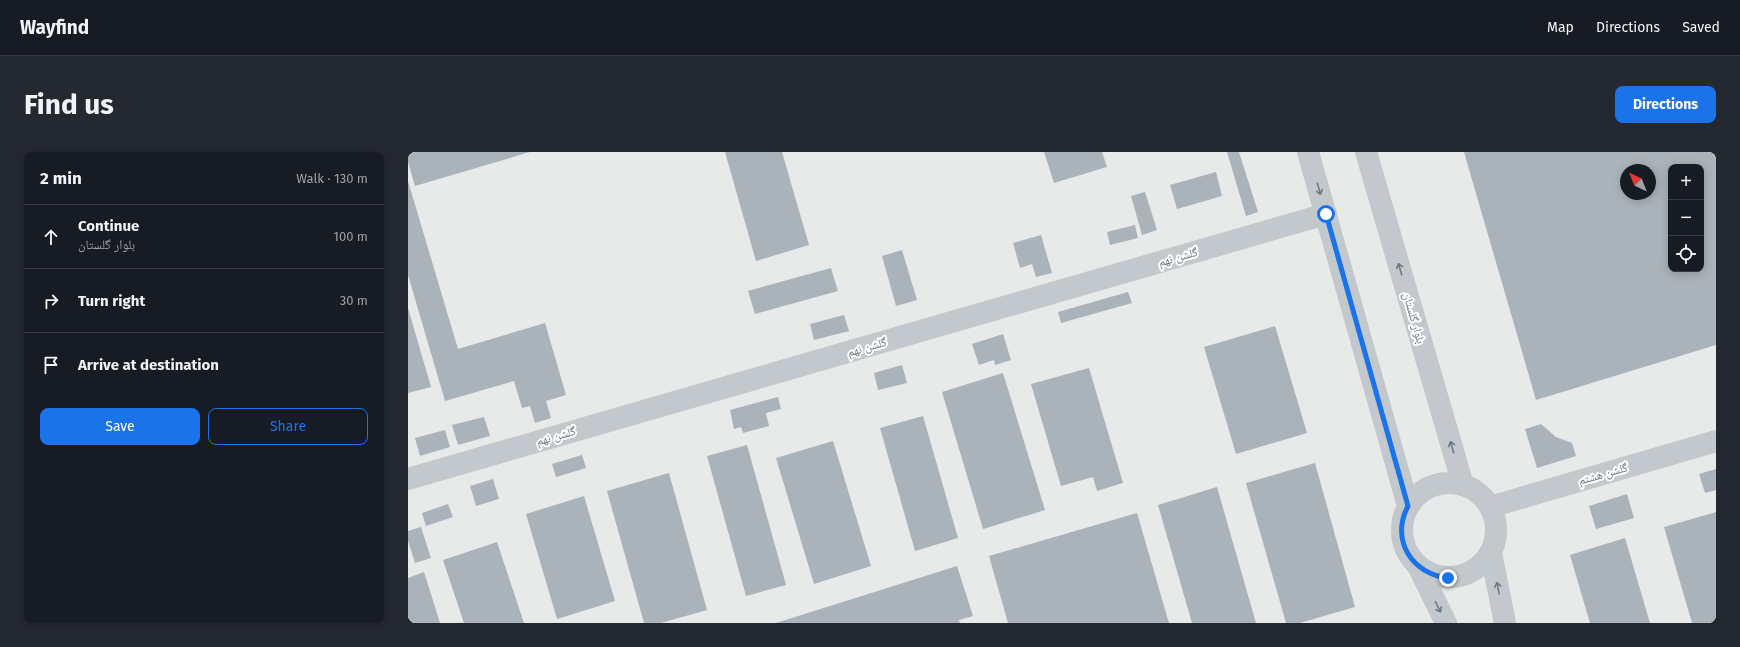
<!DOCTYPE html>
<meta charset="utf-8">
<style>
:root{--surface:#171b24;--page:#242831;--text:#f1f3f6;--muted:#9ea1a6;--line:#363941;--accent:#1a73e8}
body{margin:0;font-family:"Fira Sans","Noto Naskh Arabic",sans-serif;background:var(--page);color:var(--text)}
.controls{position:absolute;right:12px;top:12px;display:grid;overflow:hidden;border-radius:8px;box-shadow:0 2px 10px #0003}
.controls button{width:36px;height:36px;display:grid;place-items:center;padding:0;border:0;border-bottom:1px solid var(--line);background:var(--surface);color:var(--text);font:20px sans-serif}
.compass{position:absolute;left:1212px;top:12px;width:36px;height:36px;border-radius:50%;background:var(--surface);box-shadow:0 2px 10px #0003;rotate:317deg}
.stop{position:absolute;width:12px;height:12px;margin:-9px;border:3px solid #1a73e8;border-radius:50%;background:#fff}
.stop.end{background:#1a73e8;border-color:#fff;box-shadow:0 1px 4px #0008}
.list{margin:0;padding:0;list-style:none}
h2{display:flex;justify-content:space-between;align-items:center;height:52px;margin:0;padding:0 16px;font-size:17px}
h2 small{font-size:13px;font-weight:400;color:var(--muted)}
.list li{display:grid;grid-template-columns:26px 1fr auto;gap:12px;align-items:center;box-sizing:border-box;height:64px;padding:0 16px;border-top:1px solid var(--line)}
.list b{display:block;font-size:15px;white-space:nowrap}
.list p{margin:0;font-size:13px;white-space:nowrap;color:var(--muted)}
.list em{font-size:13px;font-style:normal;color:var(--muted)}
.actions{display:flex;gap:8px;padding:12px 16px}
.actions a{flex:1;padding:9px 0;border:1px solid var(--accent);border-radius:8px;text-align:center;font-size:14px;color:var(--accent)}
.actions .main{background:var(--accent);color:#fff}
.icon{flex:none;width:22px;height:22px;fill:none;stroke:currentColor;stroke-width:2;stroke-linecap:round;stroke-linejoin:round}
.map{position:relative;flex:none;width:1308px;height:471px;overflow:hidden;border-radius:8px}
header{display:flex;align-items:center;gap:24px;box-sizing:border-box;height:56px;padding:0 20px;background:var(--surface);border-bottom:1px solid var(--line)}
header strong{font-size:19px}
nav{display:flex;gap:22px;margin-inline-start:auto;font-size:14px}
.intro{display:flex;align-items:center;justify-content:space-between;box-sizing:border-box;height:96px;padding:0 24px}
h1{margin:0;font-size:28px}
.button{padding:10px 18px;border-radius:8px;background:var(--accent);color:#fff;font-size:14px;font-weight:700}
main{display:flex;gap:24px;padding:0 24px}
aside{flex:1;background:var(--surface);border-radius:8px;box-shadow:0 2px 10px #0003}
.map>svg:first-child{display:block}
</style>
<header>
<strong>Wayfind</strong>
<nav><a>Map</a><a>Directions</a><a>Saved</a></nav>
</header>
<div class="intro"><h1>Find us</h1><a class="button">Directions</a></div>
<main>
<aside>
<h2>2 min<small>Walk · 130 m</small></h2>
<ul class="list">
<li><svg class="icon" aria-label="ahead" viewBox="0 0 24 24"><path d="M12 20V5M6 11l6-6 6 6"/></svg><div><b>Continue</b><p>بلوار گلستان</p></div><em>100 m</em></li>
<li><svg class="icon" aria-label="right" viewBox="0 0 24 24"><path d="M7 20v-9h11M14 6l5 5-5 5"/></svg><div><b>Turn right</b></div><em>30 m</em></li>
<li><svg class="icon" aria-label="arrive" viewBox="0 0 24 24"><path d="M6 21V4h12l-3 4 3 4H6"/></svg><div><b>Arrive at destination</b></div></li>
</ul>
<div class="actions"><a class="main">Save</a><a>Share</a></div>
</aside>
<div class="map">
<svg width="1308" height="471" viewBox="0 0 1308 471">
<rect width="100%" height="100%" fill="#fafaf8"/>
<path fill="#e8e9e9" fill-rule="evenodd" d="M0,0H1308V471H0ZM1263,15H1293V117H1263ZM1218,18H1242V42H1218Z"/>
<path fill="#aab3b9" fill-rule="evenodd" d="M0,0H122L7,34L0,10Z
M317,0H374L401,93L348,109Z
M636,0H694L699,15L646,31Z
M819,0H831L850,60L838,64Z
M1056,0H1308V193L1128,248ZM1263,15H1293V117H1263ZM1218,18H1242V42H1218Z
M808,20L814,44L769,57L762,33Z
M0,29L50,197L137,171L158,243L138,249L143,266L127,271L122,254L114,256L106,229L37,249L0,123Z
M737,40L749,78L734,83L723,44Z
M727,73L730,86L702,93L699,80Z
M633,83L644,121L628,125L624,112L612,116L605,91Z
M494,98L509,148L488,154L474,104Z
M423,116L430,139L347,162L340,139Z
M720,140L724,151L653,171L650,160Z
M0,156L23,235L0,241Z
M436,163L441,179L406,188L402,172Z
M867,174L899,281L828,302L796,195Z
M595,182L603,208L587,213L586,208L571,213L564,192Z
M494,213L499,231L470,238L466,221Z
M681,216L715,331L689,339L685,325L653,334L623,232Z
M595,221L637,358L575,377L534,240Z
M370,245L373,257L358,261L361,274L335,281L333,275L326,277L322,258Z
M515,264L550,386L507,399L472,276Z
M76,265L82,284L50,293L44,273Z
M1133,272L1148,285L1164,291L1168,304L1129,316L1117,277Z
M37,278L42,295L12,304L7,286Z
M425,289L463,414L406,432L368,306Z
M339,293L378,433L338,444L299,304Z
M174,303L178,316L148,325L144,312Z
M907,311L947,455L892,471H878L838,331Z
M1308,317V338L1297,341L1291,322Z
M261,321L299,458L253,471H236L199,339Z
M85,327L91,347L68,354L62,334Z
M809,335L848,471H784L750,353Z
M1219,342L1226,366L1188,377L1181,354Z
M176,344L207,449L149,467L118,362Z
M40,352L45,365L18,374L14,361Z
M1308,360V471H1284L1256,375Z
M729,361L761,471H600L581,404Z
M13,375L23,406L7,411L0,389V379Z
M1217,386L1242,471H1182L1162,403Z
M89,390L116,471H56L35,408Z
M549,414L565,464L551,468L552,471H368Z
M16,420L32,471H0V426Z"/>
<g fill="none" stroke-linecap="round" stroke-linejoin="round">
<path stroke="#c3c8cc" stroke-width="22" d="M0,327L918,62
M1082,355L1308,289"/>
<path stroke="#c3c8cc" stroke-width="22" d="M900,0L1000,354
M958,0L1055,333
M994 378a47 47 0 1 1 94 0a47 47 0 1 1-94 0Z
M1083,401L1097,471
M1010,414L1038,471"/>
</g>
<defs><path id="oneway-shaft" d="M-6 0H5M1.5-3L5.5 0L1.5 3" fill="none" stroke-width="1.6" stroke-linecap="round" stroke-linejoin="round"/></defs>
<g stroke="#6a7a87">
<use href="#oneway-shaft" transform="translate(911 37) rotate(74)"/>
<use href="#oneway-shaft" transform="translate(992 117) rotate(-106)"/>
<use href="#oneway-shaft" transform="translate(1044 295) rotate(-106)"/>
<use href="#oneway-shaft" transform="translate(1090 436) rotate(-101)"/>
<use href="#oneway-shaft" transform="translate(1030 455) rotate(63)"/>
</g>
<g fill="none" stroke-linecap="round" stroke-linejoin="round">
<path stroke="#1a73e8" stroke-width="5" d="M918,62L1000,354C982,388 1004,422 1040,426"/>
</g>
<g text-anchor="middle" stroke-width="4" stroke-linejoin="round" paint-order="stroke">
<g font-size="12" fill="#657683" stroke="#fff">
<text transform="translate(770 105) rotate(-16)" y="4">گلشن نهم</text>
<text transform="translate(1006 166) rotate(74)" y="4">بلوار گلستان</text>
<text transform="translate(459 195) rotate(-16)" y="4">گلشن نهم</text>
<text transform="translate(148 284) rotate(-16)" y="4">گلشن نهم</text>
<text transform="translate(1195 322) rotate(-16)" y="4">گلشن هشتم</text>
</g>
</g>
</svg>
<div class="controls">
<button>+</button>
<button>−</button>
<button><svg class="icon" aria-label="locate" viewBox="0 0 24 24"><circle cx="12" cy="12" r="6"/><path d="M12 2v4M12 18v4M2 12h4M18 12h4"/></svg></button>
</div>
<svg class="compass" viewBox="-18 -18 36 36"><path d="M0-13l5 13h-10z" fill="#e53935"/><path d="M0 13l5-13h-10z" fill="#9ea1a6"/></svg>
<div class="stop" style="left:918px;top:62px"></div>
<div class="stop end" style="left:1040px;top:426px"></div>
</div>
</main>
